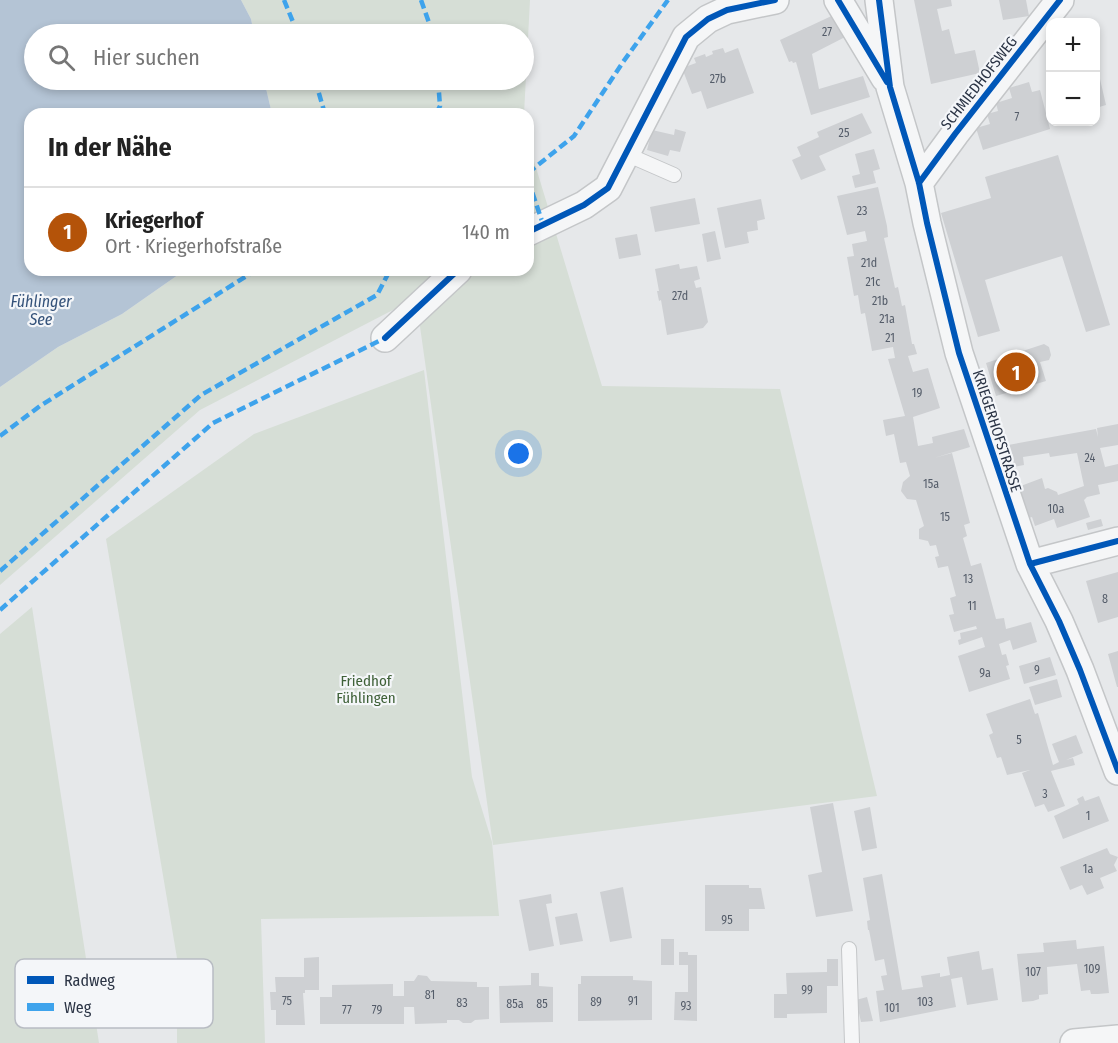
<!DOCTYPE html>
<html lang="de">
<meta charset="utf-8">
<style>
:root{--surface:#fff;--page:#f6f6f6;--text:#222;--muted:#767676;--line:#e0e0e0;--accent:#b45309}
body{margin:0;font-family:"Fira Sans Condensed",sans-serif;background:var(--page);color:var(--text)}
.controls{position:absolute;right:18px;top:18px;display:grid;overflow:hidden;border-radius:12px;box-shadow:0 3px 9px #0003}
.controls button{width:54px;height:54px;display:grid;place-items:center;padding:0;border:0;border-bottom:2px solid var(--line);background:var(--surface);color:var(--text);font:30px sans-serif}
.you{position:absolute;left:519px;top:454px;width:21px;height:21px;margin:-15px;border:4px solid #fff;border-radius:50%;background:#1a73e8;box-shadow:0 0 0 9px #1a73e833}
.badge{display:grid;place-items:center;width:39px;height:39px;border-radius:50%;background:var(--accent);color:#fff;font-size:20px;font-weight:700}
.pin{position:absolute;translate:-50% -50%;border:3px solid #fff;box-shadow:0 2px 6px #0006}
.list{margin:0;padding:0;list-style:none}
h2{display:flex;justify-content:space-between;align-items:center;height:78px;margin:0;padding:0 24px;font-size:26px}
h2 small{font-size:20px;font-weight:400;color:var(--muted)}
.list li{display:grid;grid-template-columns:39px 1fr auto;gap:18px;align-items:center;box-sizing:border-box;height:90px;padding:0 24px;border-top:2px solid var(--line)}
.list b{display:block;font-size:22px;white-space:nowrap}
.list p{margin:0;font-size:20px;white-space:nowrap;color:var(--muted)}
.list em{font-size:20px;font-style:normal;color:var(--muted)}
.icon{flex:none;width:33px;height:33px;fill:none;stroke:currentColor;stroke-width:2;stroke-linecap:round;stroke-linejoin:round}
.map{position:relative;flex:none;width:1118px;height:1043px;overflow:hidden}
.search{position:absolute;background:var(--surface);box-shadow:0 3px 9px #0003;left:24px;top:24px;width:510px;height:66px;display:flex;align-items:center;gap:15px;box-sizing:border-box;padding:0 21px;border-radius:33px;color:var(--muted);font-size:22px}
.panel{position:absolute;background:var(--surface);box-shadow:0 3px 9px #0003;left:24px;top:108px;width:510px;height:168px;border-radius:18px}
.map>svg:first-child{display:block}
</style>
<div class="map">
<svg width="1118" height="1043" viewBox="0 0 1118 1043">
<rect width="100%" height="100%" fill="#e6e8ea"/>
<path fill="#d6ded6" d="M241,0H530L524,114H272L264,80H524V34H254L251,19Z
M528,141L602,386L780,389L877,796L493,845L416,298L200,410L0,585V387L58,347L122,314L185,270H528Z
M424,370L472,777L492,842L499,916L261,919L265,1043H177V958L106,539L254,434Z
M32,607L99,1043H0V634Z"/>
<path fill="#b4c4d5" d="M0,0H241L251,19L254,34H34V80H264L272,114H30V270H185L122,314L58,347L0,387Z"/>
<path fill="#ced0d3" d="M914,0H951L952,6L937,9L942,31L949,29L955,54L975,50L980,73L931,84Z
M999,0H1026L1029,16L1003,20Z
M838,13L849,35L812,54L819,89L863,76L870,97L811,115L796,62L793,63L792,61L789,62L780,40Z
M723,48L725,53L738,48L754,93L707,109L701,91L692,94L682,68L696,63L694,58L705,54L706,57L713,54L712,51Z
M1100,79L1106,105L1096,108V80Z
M1029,82L1032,92L1040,90L1050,129L983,150L976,128L990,124L987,114L998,111L996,103L1012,98L1009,88Z
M862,113L872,133L819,156L826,170L801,180L792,160L801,156L797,147L819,137L817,132Z
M675,129L686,132L680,152L670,150L668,156L647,150L652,130L674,135Z
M874,149L880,169L873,171L876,183L855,188L852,176L860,174L855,154Z
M1058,155L1110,325L1086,332L1062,256L985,280L1000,331L978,337L941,213L991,198L985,177Z
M878,187L887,226L888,237L884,238L895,288L898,287L902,306L905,305L912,344H914L917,354L908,356L913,372L928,368L940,408L913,417L918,446L933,443L932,437L964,429L970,447L934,458L952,453L970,523L964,525L967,536L963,538L971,566L981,563L996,619L1004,618L1006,629L1031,622L1037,642L1013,650L1010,640L999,644L1002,655L1006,654L1009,665L1006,666L1010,679L969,692L958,656L985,647L982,637L959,645L958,640L961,639L960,633L977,629L976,626L954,632L949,615L954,614L950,598L956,596L948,566L938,568L935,557L939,556L936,545L930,546L928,541L919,539V529L924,526L916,500L907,499L901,491L903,482L910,476L906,462L900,463L894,434L886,436L883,420L905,416L888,359L895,358L893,347L872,351L865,313L861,314L858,295L854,296L847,257L854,256L852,244L867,241L865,231L847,235L837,196Z
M695,198L700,224L655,232L650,207Z
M761,199L765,219L757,221L758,230L747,232L749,243L725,248L717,208Z
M715,231L721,259L707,262L702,234Z
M637,234L641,255L619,259L615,238Z
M679,264L680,269L697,266L700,279L694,281L696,288L701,287L708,322L703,328L667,335L661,300L659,301L657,291H659L655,269Z
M1044,344L1049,347L1051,355L1049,360L1040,362L1046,381L996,396L986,363Z
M1118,424V445L1100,448L1105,467L1118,464V481L1098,485L1100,494L1087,497L1084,500L1090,517L1057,528L1054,519L1035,526L1032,517L1029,518L1018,487L1042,478L1045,489L1048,488L1057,492L1058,495L1084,486L1077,453L1050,457L1049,453L1023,457L1024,465L1014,467L1008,445L1096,429L1098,437L1097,428Z
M1101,519L1103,526L1088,530L1086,523Z
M1118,572V617L1098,623L1086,581Z
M1118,651V687H1117L1108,654Z
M1050,657L1056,675L1024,684L1019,666Z
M1057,679L1062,697L1035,705L1029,687Z
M1030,699L1035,714L1038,713L1053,765L1059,762L1052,744L1076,735L1083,753L1066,760L1073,758L1075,765L1051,771L1065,806L1048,812L1044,804L1035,807L1022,773L1030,770L1007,775L1001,757L997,758L989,735L993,733L986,714Z
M1083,796L1085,801L1099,796L1109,821L1063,839L1054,816L1079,804L1077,799Z
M833,803L853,911L816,917L808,875L822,872L810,807Z
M870,807L877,848L862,851L854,811Z
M1107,848L1110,854L1118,857L1114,865L1117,871L1100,878L1104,888L1087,895L1082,885L1070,890L1060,867Z
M882,874L902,990L923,987L921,976L940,973V977L950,975L947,957L979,951L982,970L993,968L998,1000L967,1005L962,977L951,979L956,1007L880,1022L876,991L884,990L881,976L887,975L884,959L875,961L869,930H868L867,921L870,920L863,878Z
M705,885H749V888H761L765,909H749V931H705Z
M623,887L632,938L610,942L600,892Z
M551,894L552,903L546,904L554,946L529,951L519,900Z
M577,913L583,941L560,945L555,917Z
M661,939H674V965H661Z
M1076,940L1077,949L1104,946L1109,993L1098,994H1091L1090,990L1081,991L1077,964L1047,967L1048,994L1039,995V999L1033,1001L1022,1002L1017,954L1044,952L1043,943Z
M679,952H688V955H697V1021L674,1020L675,992H688V965H679Z
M319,957V990H305V993H303L305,1025H276V1010H271L270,992H276L275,977H304V958Z
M827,959H838V986H827V1013L787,1014V1018H774V994H787L786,973L827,972Z
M531,973H539V986L553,987V1022L500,1023L499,986L531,985Z
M418,975L427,976L431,981L477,982V987H489V1019L475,1020L471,1023H463L459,1020H447V1023L415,1024L414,1007H404V1024H320V997H332V985L393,984V996H404V981H414Z
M581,976H633V980L652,981V1020L578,1021V984H581Z
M867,997L873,1021L861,1022L856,1000Z"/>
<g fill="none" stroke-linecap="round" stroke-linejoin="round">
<defs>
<path id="service" d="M626,154L674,175
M849,949L852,1043"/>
<path id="minor" d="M838,0L885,78
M879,0L890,87L919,183L927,223L959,353L1030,564L1059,621L1080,670L1118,771
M919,183L955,134L1060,0
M528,232L584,205L608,188L686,37L708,19L727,10L775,0
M385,338L458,270
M1030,564L1118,541
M1074,1043L1118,1039"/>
</defs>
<use href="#service" stroke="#c4c6c8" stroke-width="16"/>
<use href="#minor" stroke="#c4c6c8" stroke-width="30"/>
<use href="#service" stroke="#f5f6f7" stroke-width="14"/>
<use href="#minor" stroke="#f5f6f7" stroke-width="27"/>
<path stroke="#3ea3ec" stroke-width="4.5" stroke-dasharray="9 4.5" stroke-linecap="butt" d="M284,0L298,34
M421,0L433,34
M315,80L325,114
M436,114L440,106L438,80
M528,173L574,136L623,62L668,0
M528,180L543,224
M0,436L40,406L256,270
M0,571L201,395L377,295L390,270
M0,610L213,423L385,338"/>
<defs>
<path id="cycleway" d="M838,0L887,82
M879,0L890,87L919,183L927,223L959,353L1030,564L1059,621L1080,670L1118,771
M919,183L955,134L1060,0
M528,232L584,205L608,188L686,37L708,19L727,10L775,0
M385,338L458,270
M1030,564L1118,541"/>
</defs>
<use href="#cycleway" stroke="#f4f6f9" stroke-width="10"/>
<use href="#cycleway" stroke="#0057b8" stroke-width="6"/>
</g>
<g text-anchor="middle" stroke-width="4.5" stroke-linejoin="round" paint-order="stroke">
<g font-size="12" fill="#545c69">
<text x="827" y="36">27</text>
<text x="718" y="83">27b</text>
<text x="1017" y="121">7</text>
<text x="844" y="137">25</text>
<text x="862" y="215">23</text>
<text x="869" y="267">21d</text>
<text x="873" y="286">21c</text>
<text x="680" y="300">27d</text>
<text x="880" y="305">21b</text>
<text x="887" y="323">21a</text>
<text x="890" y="342">21</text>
<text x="917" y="397">19</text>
<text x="1090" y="462">24</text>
<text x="931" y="488">15a</text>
<text x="1056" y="513">10a</text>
<text x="945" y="521">15</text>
<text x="968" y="583">13</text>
<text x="1105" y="603">8</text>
<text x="972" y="610">11</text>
<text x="1037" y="674">9</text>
<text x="985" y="677">9a</text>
<text x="1019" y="744">5</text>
<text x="1045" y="798">3</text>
<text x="1088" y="820">1</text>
<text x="1088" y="873">1a</text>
<text x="727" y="924">95</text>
<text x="1092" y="973">109</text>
<text x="1033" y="976">107</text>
<text x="807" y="994">99</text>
<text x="430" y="999">81</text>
<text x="287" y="1005">75</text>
<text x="633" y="1005">91</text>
<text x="596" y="1006">89</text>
<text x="925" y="1006">103</text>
<text x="462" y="1007">83</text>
<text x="515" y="1008">85a</text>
<text x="542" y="1008">85</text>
<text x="686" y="1010">93</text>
<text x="892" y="1012">101</text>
<text x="347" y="1014">77</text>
<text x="377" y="1014">79</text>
</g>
<g font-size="15" fill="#2b3445" stroke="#f4f6f9">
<text transform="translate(979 83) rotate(-52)" y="5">SCHMIEDHOFSWEG</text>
<text transform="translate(997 431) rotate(72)" y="5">KRIEGERHOFSTRASSE</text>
</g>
<g font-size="15" fill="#3f6138" stroke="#f4f6f9">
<text x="366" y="686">Friedhof<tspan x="366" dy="17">Fühlingen</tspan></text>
</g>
<g font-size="16" font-style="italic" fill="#34527a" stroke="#f4f6f9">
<text x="41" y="307">Fühlinger<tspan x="41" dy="18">See</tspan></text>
</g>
</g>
<rect x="15" y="959" width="198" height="69" rx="9" fill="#f4f6f9" stroke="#b8bcc3" stroke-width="1.5"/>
<rect x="27" y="976" width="27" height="8" fill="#0057b8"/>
<rect x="27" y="1003" width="27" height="8" fill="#3ea3ec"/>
<g font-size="16" fill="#2b3445">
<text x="64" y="986">Radweg</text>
<text x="64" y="1013">Weg</text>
</g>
</svg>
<div class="controls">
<button>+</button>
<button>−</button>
</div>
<div class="you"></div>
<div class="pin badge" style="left:1016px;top:372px">1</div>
<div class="search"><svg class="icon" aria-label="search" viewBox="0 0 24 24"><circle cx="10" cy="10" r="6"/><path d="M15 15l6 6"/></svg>Hier suchen</div>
<section class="panel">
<h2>In der Nähe<small></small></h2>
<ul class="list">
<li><span class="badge">1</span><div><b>Kriegerhof</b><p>Ort · Kriegerhofstraße</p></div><em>140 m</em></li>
</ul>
</section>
</div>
